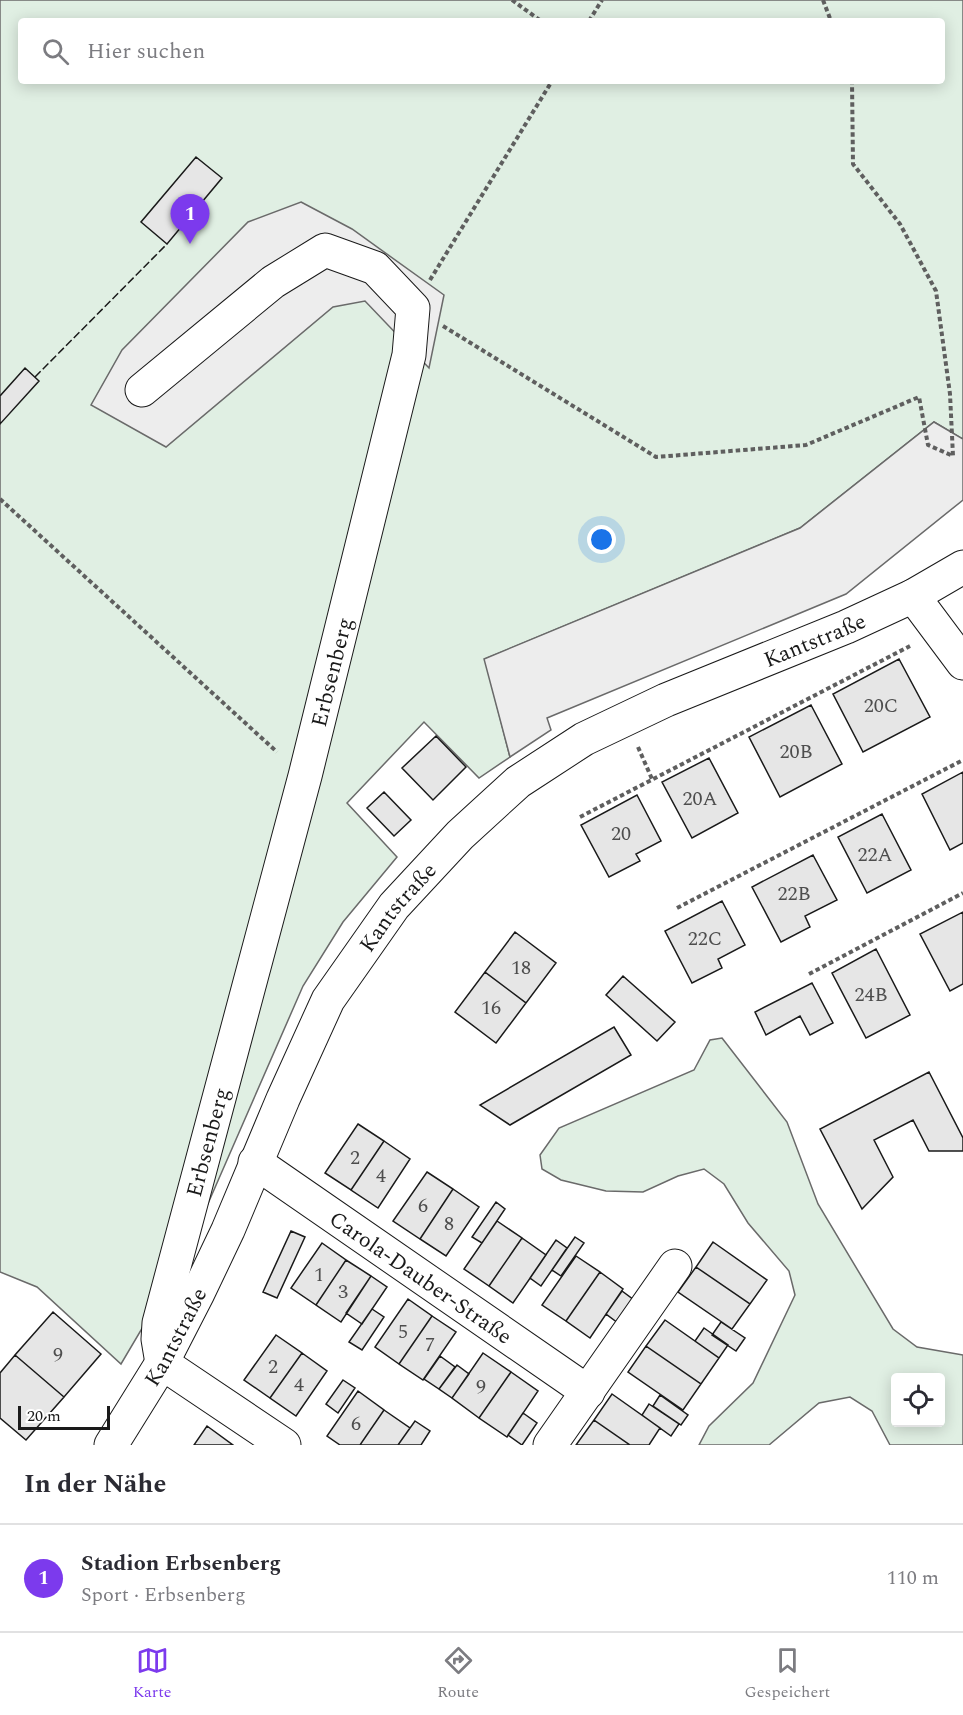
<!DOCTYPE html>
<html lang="de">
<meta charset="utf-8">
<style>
:root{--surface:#fff;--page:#f2f2f3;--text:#2b2b33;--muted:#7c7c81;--line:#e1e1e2;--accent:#7c3aed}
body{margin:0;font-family:Spectral,serif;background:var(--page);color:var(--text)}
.controls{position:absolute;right:18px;bottom:18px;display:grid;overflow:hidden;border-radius:6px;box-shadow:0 3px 15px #0003}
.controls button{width:54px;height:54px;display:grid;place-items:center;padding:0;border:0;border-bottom:2px solid var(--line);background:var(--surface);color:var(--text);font:30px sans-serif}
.scale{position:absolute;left:18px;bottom:15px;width:92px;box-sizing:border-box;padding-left:6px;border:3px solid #1a1a1a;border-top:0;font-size:16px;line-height:21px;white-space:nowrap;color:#1a1a1a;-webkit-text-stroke:4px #fff;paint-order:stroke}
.you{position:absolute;left:602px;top:540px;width:21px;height:21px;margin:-15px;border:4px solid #fff;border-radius:50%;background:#1a73e8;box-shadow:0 0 0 9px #1a73e833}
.badge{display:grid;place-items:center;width:39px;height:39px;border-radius:50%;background:var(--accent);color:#fff;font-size:20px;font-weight:700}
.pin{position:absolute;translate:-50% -50px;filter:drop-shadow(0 2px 3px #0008)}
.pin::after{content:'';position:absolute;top:32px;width:21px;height:18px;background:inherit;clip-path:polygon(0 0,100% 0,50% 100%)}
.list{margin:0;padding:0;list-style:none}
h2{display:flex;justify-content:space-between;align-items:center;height:78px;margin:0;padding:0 24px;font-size:26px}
h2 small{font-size:20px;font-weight:400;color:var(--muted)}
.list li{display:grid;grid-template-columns:39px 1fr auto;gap:18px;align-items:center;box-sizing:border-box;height:108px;padding:0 24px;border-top:2px solid var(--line)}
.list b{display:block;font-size:22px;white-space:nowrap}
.list p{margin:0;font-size:20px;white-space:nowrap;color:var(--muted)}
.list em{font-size:20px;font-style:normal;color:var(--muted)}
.icon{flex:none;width:33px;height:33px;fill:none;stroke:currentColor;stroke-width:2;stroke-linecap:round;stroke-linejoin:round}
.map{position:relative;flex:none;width:963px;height:1445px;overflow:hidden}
.search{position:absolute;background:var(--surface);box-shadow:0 3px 15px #0003;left:18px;right:18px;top:18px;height:66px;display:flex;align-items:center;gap:15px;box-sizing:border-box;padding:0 21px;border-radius:6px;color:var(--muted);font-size:22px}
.sheet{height:186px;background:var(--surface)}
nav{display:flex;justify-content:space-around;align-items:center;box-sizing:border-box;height:84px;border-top:2px solid var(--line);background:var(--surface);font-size:16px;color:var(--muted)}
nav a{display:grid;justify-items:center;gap:3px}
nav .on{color:var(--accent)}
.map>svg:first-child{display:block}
</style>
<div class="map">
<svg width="963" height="1445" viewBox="0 0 963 1445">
<rect width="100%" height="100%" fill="#fff"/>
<path fill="#e0efe3" stroke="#6a6a6a" stroke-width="1.5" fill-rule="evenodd" d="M0,0H963V439L934,422L800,528L485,659L510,757L479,778L424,722L347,803L397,857L343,922L303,986L186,1254L121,1364L37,1287L0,1272ZM21,21H942V81H21Z
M722,1038L787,1122L818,1204L893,1329L917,1347L963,1355V1445H890L872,1411L850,1397L819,1403L769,1445H699L709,1426L753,1383L795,1295L789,1271L748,1223L724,1184L704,1169L678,1176L643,1192L606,1191L561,1180L542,1169L540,1155L559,1128L694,1070L710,1040ZM896,1378H940V1422H896Z"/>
<path fill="#ededed" stroke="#6a6a6a" stroke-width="1.5" d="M301,202L352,229L444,295L429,368L365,301L333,307L166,447L91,405L122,350L248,222Z
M934,422L963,439V500L846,594L547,718L551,730L510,757L484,659L800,528Z"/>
<path fill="#e6e6e6" stroke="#1a1a1a" stroke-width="1.5" d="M196,157L222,178L167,244L141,222Z
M25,368L39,381L0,424V396Z
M899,659L930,717L863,752L833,694Z
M811,705L842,764L780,797L749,737Z
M436,736L466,767L433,800L402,768Z
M709,758L738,813L692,838L662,782Z
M963,772V843L950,850L922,794Z
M384,792L411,820L394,836L367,808Z
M637,795L661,841L636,854L640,861L609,877L581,825Z
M882,814L911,870L867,893L838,837Z
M813,855L837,900L805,916L810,927L781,942L752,887Z
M722,901L745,945L718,959L722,968L692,983L665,931Z
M963,912V984L950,991L920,934Z
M515,932L556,963L526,1003L485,972Z
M876,949L910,1015L866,1038L832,973Z
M485,972L526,1003L496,1043L455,1012Z
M623,976L675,1022L657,1041L606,995Z
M812,983L833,1023L810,1035L800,1016L766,1035L755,1012Z
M614,1027L631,1055L510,1125L480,1105Z
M929,1072L963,1138V1151H929L913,1120L874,1140L893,1177L862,1209L820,1129Z
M358,1124L384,1141L351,1190L325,1173Z
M384,1141L410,1159L378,1208L351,1190Z
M427,1172L453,1189L420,1239L393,1221Z
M453,1189L479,1207L446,1256L420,1239Z
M496,1202L505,1209L482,1243L472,1237Z
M497,1221L522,1238L489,1286L464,1269Z
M291,1231L305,1237L277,1298L263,1292Z
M575,1237L584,1243L561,1276L552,1270Z
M522,1238L546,1255L513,1303L489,1286Z
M556,1240L567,1248L541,1286L530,1278Z
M713,1242L767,1280L750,1304L696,1267Z
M322,1243L346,1260L316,1305L291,1288Z
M576,1256L600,1272L566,1321L542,1305Z
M346,1260L371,1276L341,1322L316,1305Z
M696,1267L750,1304L732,1329L678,1292Z
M600,1272L623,1289L590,1338L566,1321Z
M371,1276L387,1287L362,1324L346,1313Z
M622,1291L634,1300L618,1323L606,1314Z
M408,1299L432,1316L399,1364L375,1347Z
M372,1309L384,1317L362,1350L349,1342Z
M53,1312L101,1354L64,1397L15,1355Z
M432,1316L456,1332L423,1380L399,1364Z
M665,1320L719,1358L701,1384L646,1346Z
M721,1322L745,1338L736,1351L712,1335Z
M704,1328L728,1345L719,1358L695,1341Z
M276,1335L302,1353L270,1398L244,1380Z
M646,1346L701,1384L683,1410L628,1372Z
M302,1353L327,1371L296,1416L270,1398Z
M483,1353L511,1372L479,1418L452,1398Z
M15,1355L64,1397L26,1440L0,1418V1373Z
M440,1356L455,1367L439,1389L424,1379Z
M457,1365L469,1374L452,1398L439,1389Z
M511,1372L538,1391L507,1437L479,1418Z
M343,1380L355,1388L338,1413L326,1404Z
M358,1391L384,1410L360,1445H340L327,1436Z
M612,1394L660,1428L649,1445H630L594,1420Z
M660,1395L688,1415L681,1425L653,1406Z
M649,1404L679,1424L671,1436L642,1415Z
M384,1410L410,1428L398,1445H360Z
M523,1413L537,1423L522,1445L508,1435Z
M594,1420L630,1445H576Z
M415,1421L430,1431L421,1445H398Z
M207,1426L233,1445H194Z"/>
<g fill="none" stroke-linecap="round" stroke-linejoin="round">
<defs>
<g id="minor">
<path d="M142,390L273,282L325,250L375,268L413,308L409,355L305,776L159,1323L158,1339L162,1363L284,1445"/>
<path d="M913,596L963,663"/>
<path id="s1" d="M255,1162L588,1392"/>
<path id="s2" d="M111,1445L162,1363L198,1293L228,1230L283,1099L328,1000L394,906L460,835L518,782L584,739L666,700L846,627L913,596L963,567"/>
<path d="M550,1445L675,1266"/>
</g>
</defs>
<use href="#minor" stroke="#1a1a1a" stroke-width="35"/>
<path stroke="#5f5f5f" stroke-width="4" stroke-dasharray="4.5 3" stroke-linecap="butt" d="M512,0L541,21
M823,0L831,21
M589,21L602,0
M430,280L552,81
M443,326L656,457L806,445L919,397L928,445L953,456L950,394L936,291L900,224L853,164L852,81
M0,499L277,752
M638,747L652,779
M580,817L910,646
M677,908L963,760
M809,974L963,893"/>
<use href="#minor" stroke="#fff" stroke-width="33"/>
<path stroke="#1a1a1a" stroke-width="1.5" stroke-dasharray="8 3" stroke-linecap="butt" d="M35,377L167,244"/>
</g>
<g text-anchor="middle" stroke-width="4.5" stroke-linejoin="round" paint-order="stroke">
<g font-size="20" fill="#4d4d4d">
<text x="881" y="712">20C</text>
<text x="796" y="758">20B</text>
<text x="700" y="805">20A</text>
<text x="621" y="840">20</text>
<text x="875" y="861">22A</text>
<text x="794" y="900">22B</text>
<text x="705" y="945">22C</text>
<text x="521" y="974">18</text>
<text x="871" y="1001">24B</text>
<text x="491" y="1014">16</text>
<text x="355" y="1164">2</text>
<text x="381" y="1182">4</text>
<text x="423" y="1212">6</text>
<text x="449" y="1230">8</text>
<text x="319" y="1281">1</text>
<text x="343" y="1298">3</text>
<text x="403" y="1338">5</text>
<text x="430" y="1351">7</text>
<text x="58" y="1361">9</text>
<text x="273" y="1373">2</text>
<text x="299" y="1391">4</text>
<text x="481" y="1393">9</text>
<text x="356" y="1430">6</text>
</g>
<g font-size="22" fill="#1a1a1a" stroke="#fff">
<text dy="8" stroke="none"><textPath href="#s2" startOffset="1116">Kantstraße</textPath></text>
<text transform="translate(331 672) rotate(-76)" y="8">Erbsenberg</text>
<text dy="8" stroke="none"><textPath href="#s2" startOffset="612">Kantstraße</textPath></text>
<text transform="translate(207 1142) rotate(-75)" y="8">Erbsenberg</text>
<text dy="8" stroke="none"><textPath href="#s1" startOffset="202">Carola-Dauber-Straße</textPath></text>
<text dy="8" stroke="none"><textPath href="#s2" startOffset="126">Kantstraße</textPath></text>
</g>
</g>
</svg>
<div class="controls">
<button><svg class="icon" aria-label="locate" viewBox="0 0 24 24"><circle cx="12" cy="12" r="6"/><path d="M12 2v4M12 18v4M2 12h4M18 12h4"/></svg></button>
</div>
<div class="scale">20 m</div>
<div class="you"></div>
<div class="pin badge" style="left:190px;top:244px">1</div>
<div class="search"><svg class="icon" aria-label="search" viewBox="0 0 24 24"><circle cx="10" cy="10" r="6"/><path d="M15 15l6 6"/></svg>Hier suchen</div>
</div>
<section class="sheet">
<h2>In der Nähe<small></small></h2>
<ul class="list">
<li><span class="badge">1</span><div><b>Stadion Erbsenberg</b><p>Sport · Erbsenberg</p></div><em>110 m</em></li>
</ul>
</section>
<nav>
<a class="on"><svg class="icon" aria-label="map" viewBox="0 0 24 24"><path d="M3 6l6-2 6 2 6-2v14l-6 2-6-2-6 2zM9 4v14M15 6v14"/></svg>Karte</a>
<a><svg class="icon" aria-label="directions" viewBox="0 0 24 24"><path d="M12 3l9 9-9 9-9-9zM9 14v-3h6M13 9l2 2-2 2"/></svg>Route</a>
<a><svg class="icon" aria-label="saved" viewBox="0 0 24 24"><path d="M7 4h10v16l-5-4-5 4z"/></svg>Gespeichert</a>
</nav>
